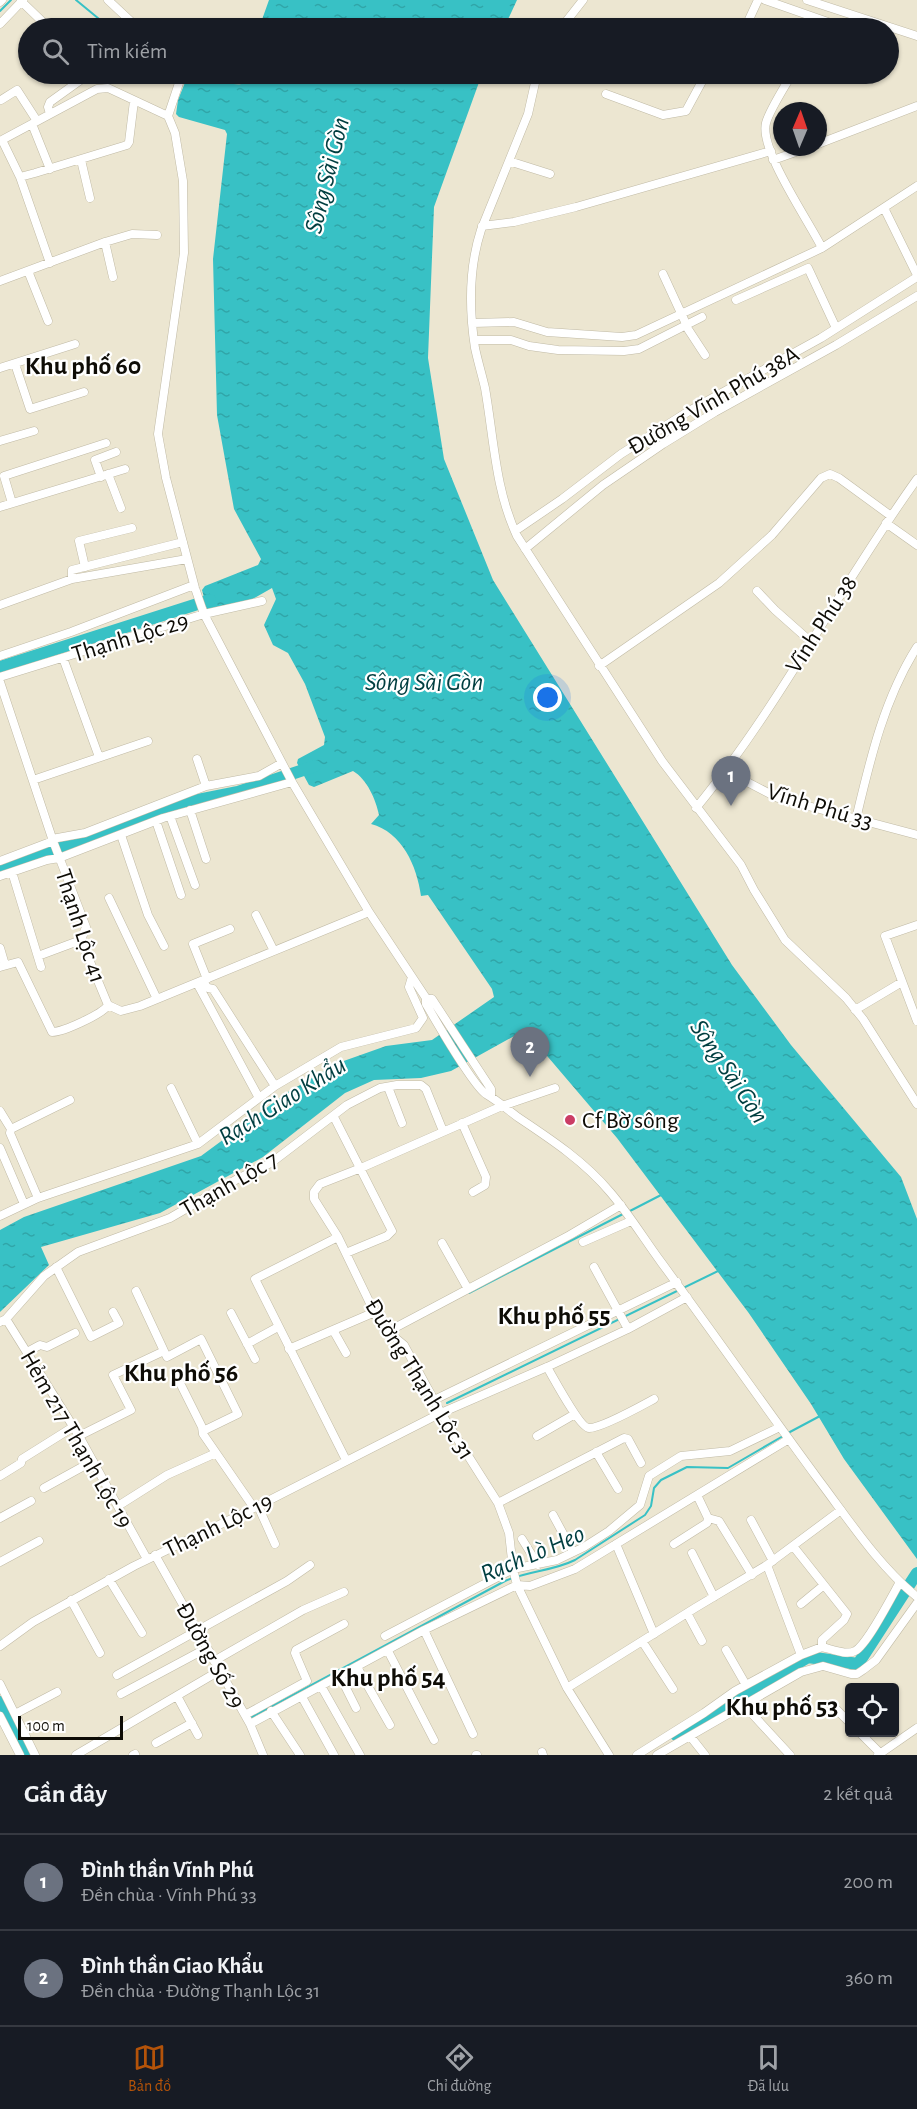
<!DOCTYPE html>
<html lang="vi">
<meta charset="utf-8">
<style>
:root{--surface:#171b24;--page:#20242c;--text:#f1f3f6;--muted:#9ea1a6;--line:#363941;--accent:#b45309}
body{margin:0;font-family:"Alegreya Sans",sans-serif;background:var(--page);color:var(--text)}
.controls{position:absolute;right:18px;bottom:18px;display:grid;overflow:hidden;border-radius:6px;box-shadow:0 2px 4px #0004}
.controls button{width:54px;height:54px;display:grid;place-items:center;padding:0;border:0;border-bottom:2px solid var(--line);background:var(--surface);color:var(--text);font:30px sans-serif}
.compass{position:absolute;left:773px;top:102px;width:54px;height:54px;border-radius:50%;background:var(--surface);box-shadow:0 2px 4px #0004;rotate:2deg}
.scale{position:absolute;left:18px;bottom:15px;width:105px;box-sizing:border-box;padding-left:6px;border:3px solid #0e0c06;border-top:0;font-size:16px;line-height:21px;white-space:nowrap;color:#0e0c06;-webkit-text-stroke:4px #fff;paint-order:stroke}
.you{position:absolute;left:548px;top:698px;width:21px;height:21px;margin:-15px;border:4px solid #fff;border-radius:50%;background:#1a73e8;box-shadow:0 0 0 9px #1a73e833}
.badge{display:grid;place-items:center;width:39px;height:39px;border-radius:50%;background:var(--accent);color:#fff;font-size:20px;font-weight:700}
.pin{position:absolute;translate:-50% -50px;filter:drop-shadow(0 2px 3px #0008)}
.pin::after{content:'';position:absolute;top:32px;width:21px;height:18px;background:inherit;clip-path:polygon(0 0,100% 0,50% 100%)}
.list{margin:0;padding:0;list-style:none}
h2{display:flex;justify-content:space-between;align-items:center;height:78px;margin:0;padding:0 24px;font-size:26px}
h2 small{font-size:20px;font-weight:400;color:var(--muted)}
.list li{display:grid;grid-template-columns:39px 1fr auto;gap:18px;align-items:center;box-sizing:border-box;height:96px;padding:0 24px;border-top:2px solid var(--line)}
.list b{display:block;font-size:22px;white-space:nowrap}
.list p{margin:0;font-size:20px;white-space:nowrap;color:var(--muted)}
.list em{font-size:20px;font-style:normal;color:var(--muted)}
.icon{flex:none;width:33px;height:33px;fill:none;stroke:currentColor;stroke-width:2;stroke-linecap:round;stroke-linejoin:round}
.map{position:relative;flex:none;width:917px;height:1755px;overflow:hidden}
.search{position:absolute;background:var(--surface);box-shadow:0 2px 4px #0004;left:18px;right:18px;top:18px;height:66px;display:flex;align-items:center;gap:15px;box-sizing:border-box;padding:0 21px;border-radius:33px;color:var(--muted);font-size:22px}
.sheet{height:270px;background:var(--surface)}
nav{display:flex;justify-content:space-around;align-items:center;box-sizing:border-box;height:84px;border-top:2px solid var(--line);background:var(--surface);font-size:16px;color:var(--muted)}
nav a{display:grid;justify-items:center;gap:3px}
nav .on{color:var(--accent)}
.map>svg:first-child{display:block}
</style>
<div class="map">
<svg width="917" height="1755" viewBox="0 0 917 1755">
<defs>
<pattern id="water-ripples" width="26" height="14" patternUnits="userSpaceOnUse" patternTransform="scale(1.5)"><rect width="26" height="14" fill="#38c1c5"/><path d="M2 4q2-2 4 0t4 0M15 11q2-2 4 0t4 0" fill="none" stroke="#30a5a8"/></pattern>
</defs>
<rect width="100%" height="100%" fill="#ece6d1"/>
<path fill="url(#water-ripples)" d="M269,0H517L504,28H259Z
M247,74H482L434,207L428,358L444,459L493,580L732,965L791,1045L901,1177L917,1219V1559L844,1459L811,1404L748,1312L617,1138L525,1030L451,1071L421,1078L374,1080L345,1093L263,1157L160,1213L41,1247L49,1265L0,1312V1230L24,1217L201,1156L288,1092L338,1063L386,1046L432,1040L494,997L492,989L428,895L421,896C417,866 402,832 371,824L379,815C376,800 367,779 353,771L314,787L309,785L297,763L298,759L324,745L325,737L305,684L288,653L273,645L264,625L276,599L272,588L249,601L212,611L207,609L202,590L205,586L258,565L261,559L234,509L217,415L213,259L227,134L225,130L179,117L176,114L178,100L186,80L191,77L239,83L246,79Z"/>
<g fill="none" stroke-linecap="round" stroke-linejoin="round">
<path stroke="#38c1c5" stroke-width="2" d="M76,0L110,28
M0,11L11,0
M164,74L173,82
M628,1212L663,1194
M469,1293L623,1214
M447,1403L720,1270
M788,1433L820,1416
M250,1718L505,1581C528,1571 553,1571 575,1560L645,1515L651,1506L654,1488L661,1480L687,1467L728,1468L783,1436"/>
<path stroke="#38c1c5" stroke-width="12" d="M0,667L210,600
M0,869L121,825L198,800L238,792L315,766
M0,1702L27,1755
M676,1735L808,1657L858,1664L917,1573"/>
<defs>
<path id="minor" d="M108,0L138,28
M765,0L845,28
M807,0L917,36
M21,1L49,28
M0,2L2,0
M0,24L23,0
M561,28L583,0
M745,28L758,0
M182,74L168,116L175,133L183,181L184,253L158,434L166,478L195,588L204,614L292,782L369,912L426,998V1004C436,1021 473,1086 486,1094C498,1101 508,1110 519,1118C552,1140 585,1162 610,1192C629,1214 644,1239 661,1262C714,1334 765,1407 818,1479C849,1520 877,1564 917,1597
M182,74L239,80
M537,74L528,114L481,230C469,267 469,309 475,348C478,362 482,375 485,388C494,439 495,489 517,536L662,761L741,865L754,890L785,940L846,998L863,1019L917,1104
M606,94L663,115L686,111L706,74
M1,100L17,90L37,121
M50,114L48,107L50,102L89,74
M32,124L50,169
M2,140L20,177L35,173L127,145L129,142L134,101
M0,141L97,89L108,88L168,116
M818,144L917,106
M81,160L90,198
M773,160L810,147
M509,161L550,174
M20,177L50,263
M884,208L917,275
M482,226L514,222L576,207L771,151
M105,242L113,277
M822,248L917,186
M28,271L48,321
M663,274L687,326
M0,281L105,242L132,234L157,235
M736,300L808,268L836,328
M473,323L514,322L547,332L622,337L636,335L822,248C809,221 759,150 766,123C769,111 785,86 792,74
M686,326L705,355
M474,340H511L529,346L558,350L624,351L639,349L702,317
M15,364L30,409L84,392
M0,368L75,344
M0,441L34,431
M108,474L121,508
M101,477L95,460L116,452
M12,503L4,476L106,443
M0,507L125,469
M886,523L917,545
M515,531L562,499L621,454L689,411L821,338L917,277
M525,549L603,485L663,444L715,412L836,345L917,296
M85,567L79,541L132,528
M72,579V570L183,542
M757,591L775,610L810,641
M0,605L72,579L187,559
M0,656L71,632L194,585
M63,658L99,757
M599,666L719,583L772,535L821,478L830,474L839,478L891,516
M0,677L204,614L262,601
M0,682L53,841L86,927L81,940L108,1005L121,1011L140,1006L369,912
M197,759L206,786L259,776L282,763
M726,771L778,798L917,835
M33,780L148,741
M696,808C779,707 840,586 917,479
M190,810L206,859
M170,816L195,885
M856,819C870,760 884,699 917,647
M156,821L181,895
M121,835L148,915L164,946
M52,839L85,833L206,786
M0,861L53,841
M12,872L41,967
M0,876L47,860L59,858L163,818L292,782
M109,898L157,999
M256,915L274,951
M0,948L5,965
M38,956L81,940
M0,967L18,962L52,1032C63,1032 103,1014 108,1005
M207,979L193,944L230,929
M202,981L208,988L213,989L275,1086
M197,983L259,1098
M426,998L432,999L491,1089V1096
M855,1010L902,982
M917,1021L885,936L917,925
M388,1087L402,1123
M171,1088L198,1144
M555,1088L502,1106L361,1168L320,1184L314,1192V1199L338,1237L381,1326L404,1345L441,1413L498,1503L509,1533L513,1569L517,1585L567,1688L609,1755
M0,1111L11,1129
M334,1117L392,1231L387,1236L346,1253
M462,1123L486,1177L485,1185L473,1192
M0,1148L24,1204
M38,1198L10,1133L11,1129L70,1100
M0,1216L38,1198L198,1144L275,1086L341,1047L416,1028L423,1018L409,987L412,977
M338,1237L255,1279L346,1460
M583,1242L631,1221
M442,1243L468,1289
M56,1267L91,1337L119,1323L113,1312
M594,1267L628,1329
M136,1291L164,1351
M231,1313L255,1359
M6,1319L79,1436L147,1559
M0,1322L6,1319L44,1276L78,1252L170,1218L239,1178L271,1163L347,1105L380,1088L397,1085H421L426,1089L443,1131
M387,1332L570,1235L621,1205
M247,1344L278,1327
M289,1349L333,1330
M27,1352L40,1345L47,1347L75,1333
M346,1353L333,1330L375,1312
M547,1367C553,1377 580,1428 589,1428C602,1428 641,1406 654,1399
M175,1373L202,1427L203,1434L254,1508
M434,1400L677,1282
M79,1436L131,1410L113,1375L164,1351L167,1357L201,1339L238,1414L203,1431
M537,1436L575,1414
M596,1452L618,1489
M0,1476L21,1463L22,1459L73,1427
M44,1488L93,1461
M498,1503L624,1438L628,1439L641,1463
M118,1506L167,1475L216,1453
M258,1506L275,1544
M553,1515L573,1552
M0,1518L31,1501
M708,1518L719,1521L752,1575
M751,1520L773,1561
M522,1539L538,1565
M616,1544L654,1634
M674,1544L707,1523L708,1518L697,1495
M793,1546L847,1614L844,1620L822,1640V1647C831,1649 847,1656 855,1651C867,1645 892,1596 900,1582
M692,1553L714,1597
M155,1555L250,1724L263,1755
M0,1562L39,1541
M767,1565L801,1655
M109,1579L142,1633
M71,1600L100,1653
M801,1604L824,1585
M687,1613L702,1641
M424,1630L473,1734
M385,1636L513,1569L557,1560L584,1547L609,1531L640,1505L649,1476L681,1456L730,1451L780,1427
M642,1641L673,1689
M0,1646L33,1622L134,1566L250,1510L441,1413L547,1367L628,1329L687,1297
M726,1650L746,1685
M388,1651L434,1740
M214,1661L303,1610L344,1592
M357,1667L390,1725
M117,1675L287,1581L310,1565
M340,1676L356,1708
M0,1684L35,1755
M321,1686L360,1755
M567,1688L695,1608L767,1565L841,1510
M121,1694L207,1648
M177,1696L198,1735
M302,1697L334,1755
M744,1705L790,1755
M834,1707L850,1723
M271,1711L300,1755
M15,1714L57,1692
M245,1715L307,1681L295,1653L296,1650L344,1624
M0,1716L20,1755
M250,1724L424,1630L517,1585L530,1586L575,1569L789,1439
M859,1732L880,1753
M690,1736L705,1755
M156,1743L192,1723
M542,1752L543,1755
M76,1755L219,1671
M133,1755L135,1754
M476,1755H477
M637,1755L704,1713L735,1691L801,1655L822,1647
M657,1755L801,1672L823,1666L851,1674H857L863,1670L876,1660L917,1603
M878,1755L917,1728"/>
</defs>
<use href="#minor" stroke="#c0baa5" stroke-width="9"/>
<use href="#minor" stroke="#fff" stroke-width="8"/>
</g>
<circle fill="#cb3d65" stroke="#fff" stroke-width="2" cx="570" cy="1120" r="6"/>
<g text-anchor="middle" stroke-width="4.5" stroke-linejoin="round" paint-order="stroke">
<g font-size="24" fill="#0e0c06" stroke="#fff">
<text transform="translate(713 400) rotate(-30)" y="8">Đường Vĩnh Phú 38A</text>
<text transform="translate(821 624) rotate(-57)" y="8">Vĩnh Phú 38</text>
<text transform="translate(130 637) rotate(-17)" y="8">Thạnh Lộc 29</text>
<text transform="translate(820 806) rotate(17)" y="8">Vĩnh Phú 33</text>
<text transform="translate(81 926) rotate(72)" y="8">Thạnh Lộc 41</text>
<text transform="translate(229 1184) rotate(-30)" y="8">Thạnh Lộc 7</text>
<text transform="translate(420 1379) rotate(58)" y="8">Đường Thạnh Lộc 31</text>
<text transform="translate(77 1439) rotate(60)" y="8">Hẻm 217 Thạnh Lộc 19</text>
<text transform="translate(218 1525) rotate(-26)" y="8">Thạnh Lộc 19</text>
<text transform="translate(211 1655) rotate(61)" y="8">Đường Số 29</text>
</g>
<g font-size="24" fill="#0e0c06" stroke="#fff" text-anchor="start">
<text x="582" y="1128">Cf Bờ sông</text>
</g>
<g font-size="26" font-style="italic" fill="#003e40" stroke="#fff">
<text transform="translate(326 175) rotate(-76)" y="9">Sông Sài Gòn</text>
<text x="424" y="690">Sông Sài Gòn</text>
<text transform="translate(730 1071) rotate(56)" y="9">Sông Sài Gòn</text>
<text transform="translate(282 1100) rotate(-32)" y="9">Rạch Giao Khẩu</text>
<text transform="translate(532 1553) rotate(-23)" y="9">Rạch Lò Heo</text>
</g>
<g font-size="26" font-weight="bold" fill="#0e0c06" stroke="#fff">
<text x="83" y="374">Khu phố 60</text>
<text x="554" y="1324">Khu phố 55</text>
<text x="181" y="1381">Khu phố 56</text>
<text x="388" y="1686">Khu phố 54</text>
<text x="782" y="1715">Khu phố 53</text>
</g>
</g>
</svg>
<div class="controls">
<button><svg class="icon" aria-label="locate" viewBox="0 0 24 24"><circle cx="12" cy="12" r="6"/><path d="M12 2v4M12 18v4M2 12h4M18 12h4"/></svg></button>
</div>
<svg class="compass" viewBox="-18 -18 36 36"><path d="M0-13l5 13h-10z" fill="#e53935"/><path d="M0 13l5-13h-10z" fill="#9ea1a6"/></svg>
<div class="scale">100 m</div>
<div class="you"></div>
<div class="pin badge" style="left:731px;top:806px;background:#6b7280">1</div>
<div class="pin badge" style="left:530px;top:1077px;background:#6b7280">2</div>
<div class="search"><svg class="icon" aria-label="search" viewBox="0 0 24 24"><circle cx="10" cy="10" r="6"/><path d="M15 15l6 6"/></svg>Tìm kiếm</div>
</div>
<section class="sheet">
<h2>Gần đây<small>2 kết quả</small></h2>
<ul class="list">
<li><span class="badge" style="background:#6b7280">1</span><div><b>Đình thần Vĩnh Phú</b><p>Đền chùa · Vĩnh Phú 33</p></div><em>200 m</em></li>
<li><span class="badge" style="background:#6b7280">2</span><div><b>Đình thần Giao Khẩu</b><p>Đền chùa · Đường Thạnh Lộc 31</p></div><em>360 m</em></li>
</ul>
</section>
<nav>
<a class="on"><svg class="icon" aria-label="map" viewBox="0 0 24 24"><path d="M3 6l6-2 6 2 6-2v14l-6 2-6-2-6 2zM9 4v14M15 6v14"/></svg>Bản đồ</a>
<a><svg class="icon" aria-label="directions" viewBox="0 0 24 24"><path d="M12 3l9 9-9 9-9-9zM9 14v-3h6M13 9l2 2-2 2"/></svg>Chỉ đường</a>
<a><svg class="icon" aria-label="saved" viewBox="0 0 24 24"><path d="M7 4h10v16l-5-4-5 4z"/></svg>Đã lưu</a>
</nav>
